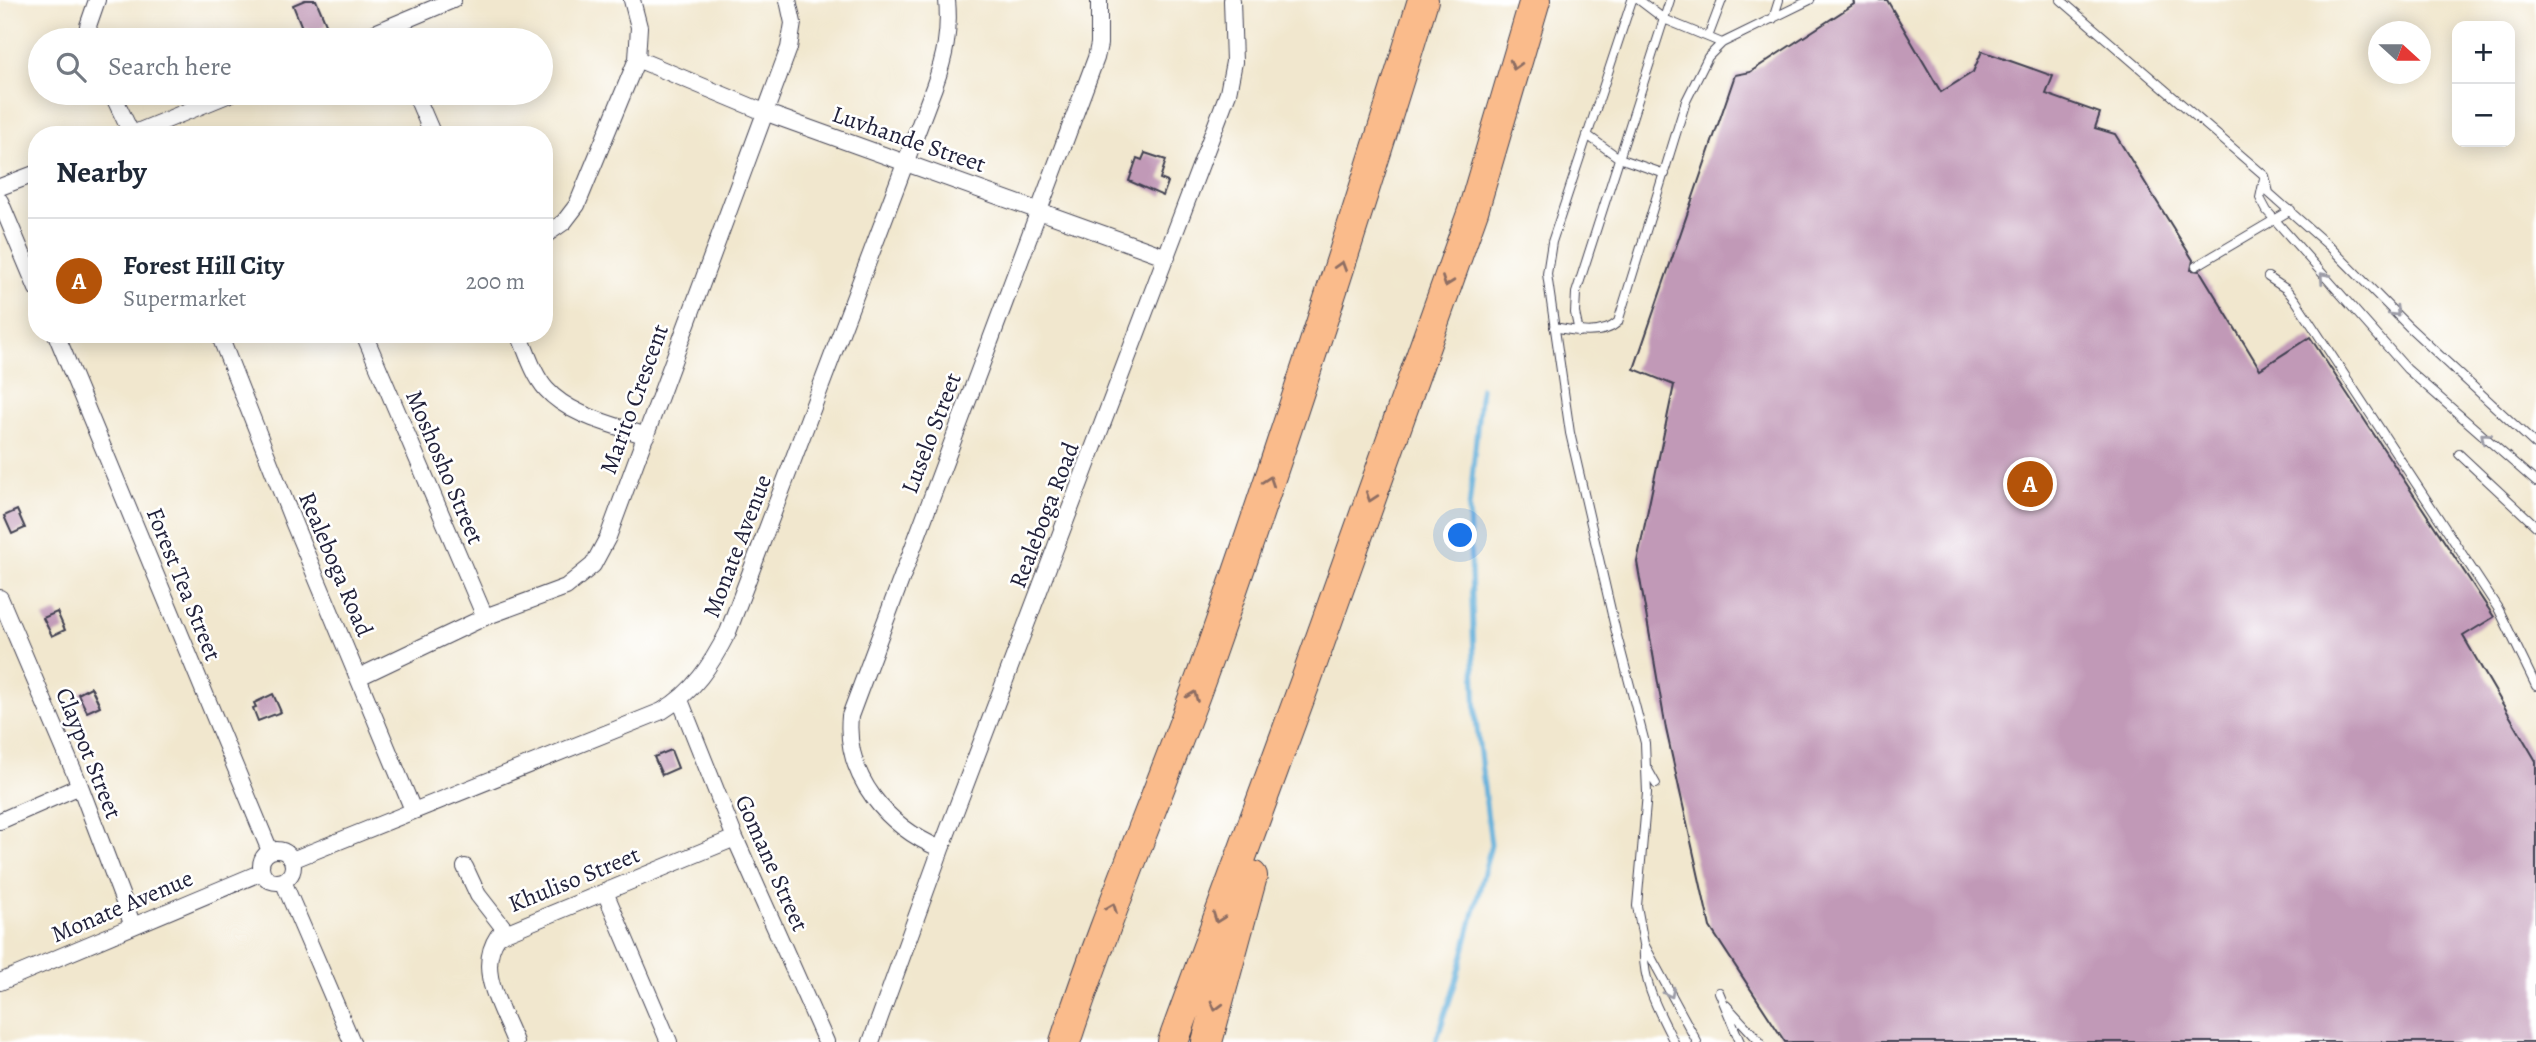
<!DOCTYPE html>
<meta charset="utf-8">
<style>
:root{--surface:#fff;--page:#f6f6f7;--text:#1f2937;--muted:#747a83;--line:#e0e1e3;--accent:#b45309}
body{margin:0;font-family:Alegreya,serif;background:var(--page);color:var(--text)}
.controls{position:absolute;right:21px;top:21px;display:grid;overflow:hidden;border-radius:14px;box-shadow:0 4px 18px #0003}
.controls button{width:63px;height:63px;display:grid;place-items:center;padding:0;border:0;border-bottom:2px solid var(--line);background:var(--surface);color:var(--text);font:35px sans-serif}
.compass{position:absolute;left:2368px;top:21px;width:63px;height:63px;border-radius:50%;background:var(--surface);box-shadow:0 4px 18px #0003;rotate:111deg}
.you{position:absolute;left:1461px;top:536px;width:24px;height:24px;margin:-18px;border:5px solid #fff;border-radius:50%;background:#1a73e8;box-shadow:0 0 0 10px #1a73e833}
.badge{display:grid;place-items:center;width:46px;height:46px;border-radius:50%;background:var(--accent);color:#fff;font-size:23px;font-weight:700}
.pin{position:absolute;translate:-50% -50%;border:4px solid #fff;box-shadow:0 2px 7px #0006}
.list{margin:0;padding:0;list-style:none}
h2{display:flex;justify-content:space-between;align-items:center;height:91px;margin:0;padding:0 28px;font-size:30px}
h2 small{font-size:23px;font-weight:400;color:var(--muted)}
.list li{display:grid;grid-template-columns:46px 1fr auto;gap:21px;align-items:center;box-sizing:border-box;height:126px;padding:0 28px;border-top:2px solid var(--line)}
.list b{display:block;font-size:26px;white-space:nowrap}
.list p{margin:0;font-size:23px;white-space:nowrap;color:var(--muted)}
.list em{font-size:23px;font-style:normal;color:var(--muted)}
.icon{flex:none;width:38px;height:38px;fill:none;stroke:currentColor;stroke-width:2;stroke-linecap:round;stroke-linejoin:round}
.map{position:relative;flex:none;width:2536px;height:1042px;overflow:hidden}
.search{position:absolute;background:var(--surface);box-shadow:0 4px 18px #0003;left:28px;top:28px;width:525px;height:77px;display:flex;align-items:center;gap:18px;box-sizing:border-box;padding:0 24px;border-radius:38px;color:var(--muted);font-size:26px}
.panel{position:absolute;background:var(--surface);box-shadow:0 4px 18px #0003;left:28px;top:126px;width:525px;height:217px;border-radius:28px}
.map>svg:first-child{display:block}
</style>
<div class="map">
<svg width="2536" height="1042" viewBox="0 0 2536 1042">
<rect width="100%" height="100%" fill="#fff"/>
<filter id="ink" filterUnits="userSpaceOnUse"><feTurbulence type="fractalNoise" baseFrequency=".0143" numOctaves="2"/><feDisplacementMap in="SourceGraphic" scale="14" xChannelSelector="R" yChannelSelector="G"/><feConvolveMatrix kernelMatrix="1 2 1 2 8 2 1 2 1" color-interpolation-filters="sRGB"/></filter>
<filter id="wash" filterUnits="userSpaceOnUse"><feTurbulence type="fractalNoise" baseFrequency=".00686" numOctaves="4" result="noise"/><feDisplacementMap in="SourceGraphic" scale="28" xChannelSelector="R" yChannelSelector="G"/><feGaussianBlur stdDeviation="1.57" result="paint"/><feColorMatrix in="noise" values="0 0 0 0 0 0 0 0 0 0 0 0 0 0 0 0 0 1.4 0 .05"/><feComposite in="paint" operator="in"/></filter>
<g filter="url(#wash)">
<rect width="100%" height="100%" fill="#f1e7ce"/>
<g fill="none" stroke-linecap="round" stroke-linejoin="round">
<path stroke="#60afda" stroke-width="5" d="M1436,1042L1457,978L1491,845L1476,720L1469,509L1481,388"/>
</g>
<g id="blocks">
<path fill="#c199b7" d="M305,0H316L327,26L309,34L307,28L303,30L293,5Z
M1853,0H1887L1941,92L1973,72L1982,51L2053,76L2046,94L2100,113L2095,128L2115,134L2193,260L2191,270L2200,271L2260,369L2310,337L2494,617L2463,636L2536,761V1042H1785L1710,927L1666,729L1637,562L1674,385L1634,369L1735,75L1750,72L1854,4Z
M1145,153L1166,160L1160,179L1168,182L1163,196L1129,181L1137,158L1142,160Z
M17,510L25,528L12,534L4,516Z
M57,612L65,630L52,636L43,618Z
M91,687L100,706L87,712L78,694Z
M273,694L281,712L258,721L253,708L256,707L254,703Z
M671,750L678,768L662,775L654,757Z"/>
</g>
</g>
<g filter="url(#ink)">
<use href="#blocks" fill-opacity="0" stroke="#414051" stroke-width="2"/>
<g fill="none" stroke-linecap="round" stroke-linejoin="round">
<defs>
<path id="lane" d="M1632,0L1552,242L1547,274L1570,433L1616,632L1645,743L1647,793L1637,906L1644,944L1697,1042
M1639,0L1664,19L1722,43
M2061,0L2265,176L2269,193L2329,246L2408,326L2536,445
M1773,19L1779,0
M1708,37L1722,0
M1587,135L1619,158L1665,174
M2264,179L2260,198L2267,211L2407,369L2536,482
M2196,266L2291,210
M2268,277L2286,289L2296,301L2499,610L2536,686
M1554,327C1574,331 1602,337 1618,322L1686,101L1708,57L1722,43L1810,0
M1579,332L1575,313L1576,293L1670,0
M2459,454L2536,526
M1647,768L1656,784
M1644,947C1642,983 1658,1010 1674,1042
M1719,992L1740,1042
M1726,1005L1760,1042"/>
<path id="street" d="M91,40L88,26L97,0
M358,40L453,0
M637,59L764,112L1167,257
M112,93L132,135
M415,93L433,135
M130,135L232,93
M0,187L37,173
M0,201L37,289
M544,236L564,222L577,205L637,59L639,27L632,0
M56,334L270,851
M219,334L294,524L413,810
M364,334L485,617
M519,334C527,352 533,374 546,389C570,416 613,424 646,436
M0,598L80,786L133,926
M359,677L485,617L566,587L593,565L608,537L789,48L793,23L788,0
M680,700L735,838L826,1042
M0,821L80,786
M941,849C888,827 844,777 850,716L1096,58L1099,44V0
M261 866a16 16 0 1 1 32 0a16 16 0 1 1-32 0Z
M292,860L662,711C694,692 711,665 728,632L934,87C945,57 950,32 947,0
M465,867L478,895L506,931
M283,881L352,1042
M605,892L669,1042
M0,982L262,872
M515,1042C502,1008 475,970 498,936L735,838
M871,1042L941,849L1228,93L1234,62L1232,0"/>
<path id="highway" d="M1065,1042C1108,910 1164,783 1210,653C1286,437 1356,219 1423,0
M1173,1042L1306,680L1473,211L1535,0
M1207,1042L1252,876"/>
</defs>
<use href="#lane" stroke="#414051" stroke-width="10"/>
<use href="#street" stroke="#414051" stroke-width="18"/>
<use href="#highway" stroke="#414051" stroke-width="32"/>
<use href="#lane" stroke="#fff" stroke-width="8"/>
<use href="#street" stroke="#fff" stroke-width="16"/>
<use href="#highway" stroke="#fabb8b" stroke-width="30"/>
</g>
<defs><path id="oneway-chevron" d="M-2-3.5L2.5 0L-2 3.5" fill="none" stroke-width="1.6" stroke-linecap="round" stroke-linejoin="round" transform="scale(1.75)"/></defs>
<g stroke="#8e6e63">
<use href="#oneway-chevron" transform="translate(1515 65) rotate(106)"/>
<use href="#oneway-chevron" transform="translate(1341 266) rotate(-73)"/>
<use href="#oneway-chevron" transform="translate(1447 282) rotate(110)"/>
<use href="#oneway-chevron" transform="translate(1269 481) rotate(-71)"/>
<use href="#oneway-chevron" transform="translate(1371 497) rotate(109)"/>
<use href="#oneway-chevron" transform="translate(1193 696) rotate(-69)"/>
<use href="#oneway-chevron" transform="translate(1112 908) rotate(-69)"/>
<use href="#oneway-chevron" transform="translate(1218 918) rotate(110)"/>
<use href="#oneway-chevron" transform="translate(1216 1006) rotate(105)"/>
</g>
<g stroke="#9c9ca7">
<use href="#oneway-chevron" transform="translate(2324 277) rotate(-132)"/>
<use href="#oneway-chevron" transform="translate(2395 312) rotate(45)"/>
<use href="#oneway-chevron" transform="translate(2485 437) rotate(-139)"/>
<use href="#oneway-chevron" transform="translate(1670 993) rotate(63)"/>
</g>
</g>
<g text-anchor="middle" stroke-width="5" stroke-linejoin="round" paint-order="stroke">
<g font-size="24" fill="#22223b" stroke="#fff">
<text transform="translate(909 139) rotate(19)" y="8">Luvhande Street</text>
<text transform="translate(634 399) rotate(-70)" y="8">Marito Crescent</text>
<text transform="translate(931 433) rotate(-69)" y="8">Luselo Street</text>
<text transform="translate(445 467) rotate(67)" y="8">Moshosho Street</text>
<text transform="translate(1044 515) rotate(-69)" y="8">Realeboga Road</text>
<text transform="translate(737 546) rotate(-69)" y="8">Monate Avenue</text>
<text transform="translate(336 564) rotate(67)" y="8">Realeboga Road</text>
<text transform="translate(184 584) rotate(68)" y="8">Forest Tea Street</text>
<text transform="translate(89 753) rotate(68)" y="8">Claypot Street</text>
<text transform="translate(772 863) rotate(66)" y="8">Gomane Street</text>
<text transform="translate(574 879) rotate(-22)" y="8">Khuliso Street</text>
<text transform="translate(122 906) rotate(-23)" y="8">Monate Avenue</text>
</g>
</g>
</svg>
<div class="controls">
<button>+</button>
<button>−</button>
</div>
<svg class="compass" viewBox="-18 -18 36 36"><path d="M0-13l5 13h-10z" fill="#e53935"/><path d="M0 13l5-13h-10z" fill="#747a83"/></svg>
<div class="you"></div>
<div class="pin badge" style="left:2030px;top:484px">A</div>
<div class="search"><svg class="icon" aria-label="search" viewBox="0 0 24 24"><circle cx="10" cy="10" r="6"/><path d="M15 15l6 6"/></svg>Search here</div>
<section class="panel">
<h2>Nearby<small></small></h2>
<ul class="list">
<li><span class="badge">A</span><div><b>Forest Hill City</b><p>Supermarket</p></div><em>200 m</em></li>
</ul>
</section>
</div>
